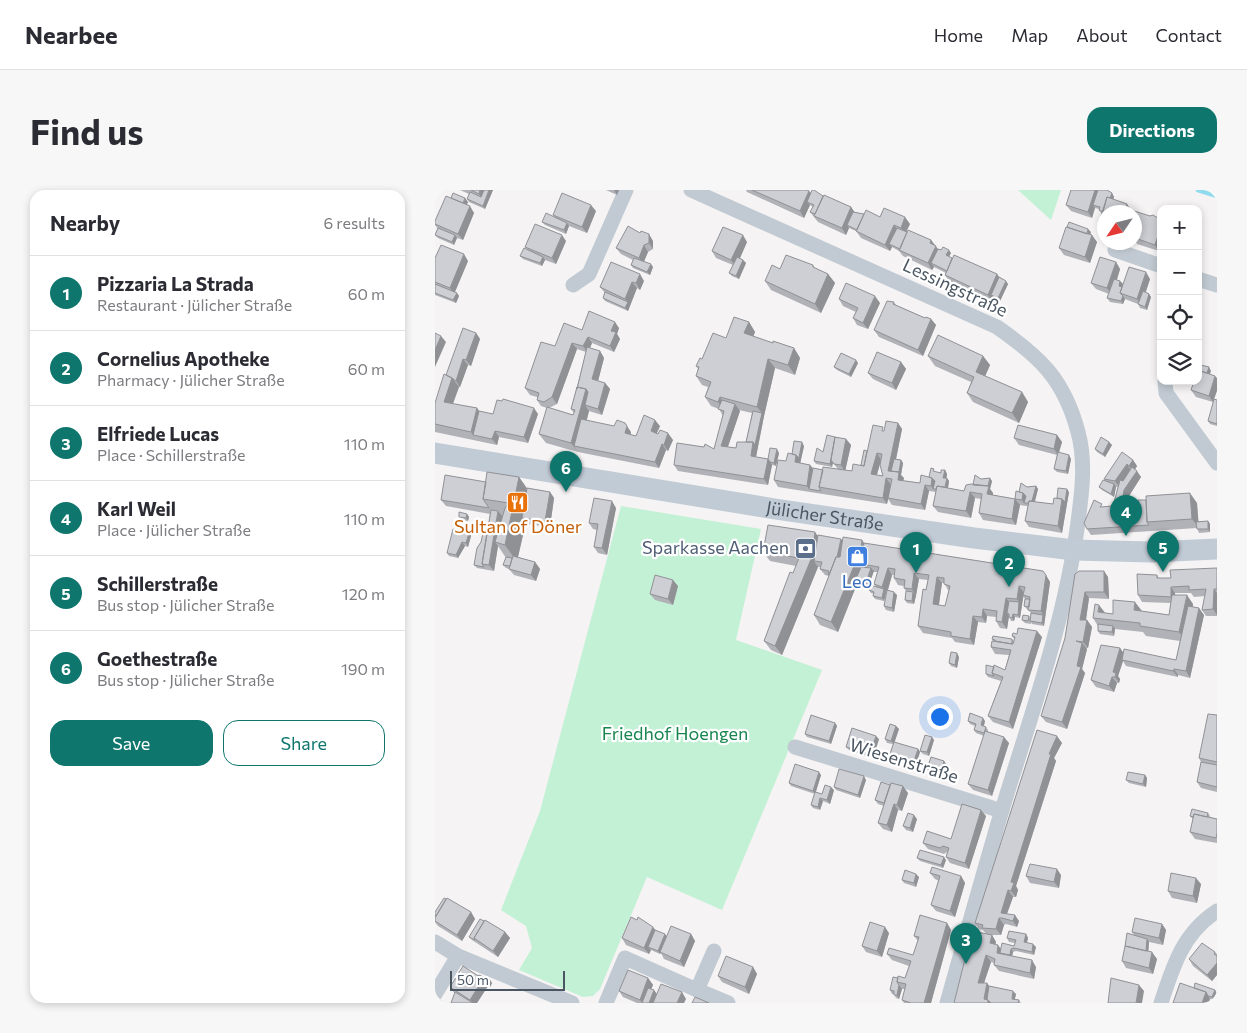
<!DOCTYPE html>
<meta charset="utf-8">
<style>
:root{--surface:#fff;--page:#f7f7f7;--text:#2b2b33;--muted:#7c7c81;--line:#e1e1e2;--accent:#0f766e}
body{margin:0;font-family:Commissioner,sans-serif;background:var(--page);color:var(--text)}
.controls{position:absolute;right:15px;top:15px;display:grid;overflow:hidden;border-radius:10px;box-shadow:0 2px 8px #0003}
.controls button{width:45px;height:45px;display:grid;place-items:center;padding:0;border:0;border-bottom:1px solid var(--line);background:var(--surface);color:var(--text);font:25px sans-serif}
.compass{position:absolute;left:662px;top:15px;width:45px;height:45px;border-radius:50%;background:var(--surface);box-shadow:0 2px 8px #0003;rotate:235deg}
.scale{position:absolute;left:15px;bottom:12px;width:115px;box-sizing:border-box;padding-left:5px;border:2px solid #4a5661;border-top:0;font-size:14px;line-height:18px;white-space:nowrap;color:#4a5661;-webkit-text-stroke:4px #fff;paint-order:stroke}
.you{position:absolute;left:504px;top:526px;width:18px;height:18px;margin:-12px;border:4px solid #fff;border-radius:50%;background:#1a73e8;box-shadow:0 0 0 8px #1a73e833}
.badge{display:grid;place-items:center;width:32px;height:32px;border-radius:50%;background:var(--accent);color:#fff;font-size:16px;font-weight:700}
.pin{position:absolute;translate:-50% -41px;filter:drop-shadow(0 1px 2px #0008)}
.pin::after{content:'';position:absolute;top:26px;width:18px;height:15px;background:inherit;clip-path:polygon(0 0,100% 0,50% 100%)}
.list{margin:0;padding:0;list-style:none}
h2{display:flex;justify-content:space-between;align-items:center;height:65px;margin:0;padding:0 20px;font-size:21px}
h2 small{font-size:16px;font-weight:400;color:var(--muted)}
.list li{display:grid;grid-template-columns:32px 1fr auto;gap:15px;align-items:center;box-sizing:border-box;height:75px;padding:0 20px;border-top:1px solid var(--line)}
.list b{display:block;font-size:19px;white-space:nowrap}
.list p{margin:0;font-size:16px;white-space:nowrap;color:var(--muted)}
.list em{font-size:16px;font-style:normal;color:var(--muted)}
.actions{display:flex;gap:10px;padding:15px 20px}
.actions a{flex:1;padding:11px 0;border:1px solid var(--accent);border-radius:15px;text-align:center;font-size:18px;color:var(--accent)}
.actions .main{background:var(--accent);color:#fff}
.icon{flex:none;width:28px;height:28px;fill:none;stroke:currentColor;stroke-width:2;stroke-linecap:round;stroke-linejoin:round}
.map{position:relative;flex:none;width:782px;height:813px;overflow:hidden;border-radius:15px}
header{display:flex;align-items:center;gap:30px;box-sizing:border-box;height:70px;padding:0 25px;background:var(--surface);border-bottom:1px solid var(--line)}
header strong{font-size:24px}
nav{display:flex;gap:28px;margin-inline-start:auto;font-size:18px}
.intro{display:flex;align-items:center;justify-content:space-between;box-sizing:border-box;height:120px;padding:0 30px}
h1{margin:0;font-size:35px}
.button{padding:12px 22px;border-radius:15px;background:var(--accent);color:#fff;font-size:18px;font-weight:700}
main{display:flex;gap:30px;padding:0 30px}
aside{flex:1;background:var(--surface);border-radius:15px;box-shadow:0 2px 8px #0003}
.map>svg:first-child{display:block}
</style>
<header>
<strong>Nearbee</strong>
<nav><a>Home</a><a>Map</a><a>About</a><a>Contact</a></nav>
</header>
<div class="intro"><h1>Find us</h1><a class="button">Directions</a></div>
<main>
<aside>
<h2>Nearby<small>6 results</small></h2>
<ul class="list">
<li><span class="badge">1</span><div><b>Pizzaria La Strada</b><p>Restaurant · Jülicher Straße</p></div><em>60 m</em></li>
<li><span class="badge">2</span><div><b>Cornelius Apotheke</b><p>Pharmacy · Jülicher Straße</p></div><em>60 m</em></li>
<li><span class="badge">3</span><div><b>Elfriede Lucas</b><p>Place · Schillerstraße</p></div><em>110 m</em></li>
<li><span class="badge">4</span><div><b>Karl Weil</b><p>Place · Jülicher Straße</p></div><em>110 m</em></li>
<li><span class="badge">5</span><div><b>Schillerstraße</b><p>Bus stop · Jülicher Straße</p></div><em>120 m</em></li>
<li><span class="badge">6</span><div><b>Goethestraße</b><p>Bus stop · Jülicher Straße</p></div><em>190 m</em></li>
</ul>
<div class="actions"><a class="main">Save</a><a>Share</a></div>
</aside>
<div class="map">
<svg width="782" height="813" viewBox="0 0 782 813">
<rect width="100%" height="100%" fill="#f5f3f3"/>
<path fill="#c3f1d5" d="M583,0H626L616,30Z
M186,316L326,339L301,450L387,480L287,720L212,687L165,799L158,806L148,807L84,780L97,758L91,736L66,720L105,621Z"/>
<g fill="none" stroke-linecap="round" stroke-linejoin="round">
<path stroke="#90daee" stroke-width="4.5" d="M763,0L782,6"/>
<path stroke="#c1cad2" stroke-width="15" d="M256,0L562,137C605,167 629,189 643,242C651,271 647,302 643,332C630,431 596,525 567,620C548,684 530,749 512,813
M680,60L726,76
M763,89L782,95
M138,95L154,84L191,0
M730,191L731,203L782,273
M360,557L567,621
M0,752L23,766L137,813
M279,761L262,800L293,813
M0,804L23,766
M171,813L190,768L262,800
M726,813C738,776 748,743 782,721"/>
<path stroke="#c1cbd6" stroke-width="21" id="s1" d="M0,263L340,319L539,348L639,360L716,362L782,359"/>
</g>
<path fill="#b0b2b7" fill-rule="evenodd" d="M25,0H58L50,19L34,12L32,9L34,4Z
M171,0H184L182,5Z
M311,0H372L374,1L376,3L388,6L416,17L419,22L475,34L471,42L496,50L503,59L516,63L514,67L517,68L562,84L564,87L573,94L565,111L559,108L557,111L514,91L510,85L511,83L499,77L497,80L468,66L464,61L457,57L455,61L426,48L421,41L414,38L411,45L383,32L375,22L378,17L375,15L369,28L312,2Z
M636,0H662L663,1L677,3L679,7L678,9L697,21L670,22V31L666,26L667,24L664,20V19L660,18L657,28L636,21L631,15Z
M16,8L33,12L31,15L39,23L28,50L22,48L19,55L3,48L0,45L3,39L0,35V31Z
M161,21L152,43L134,36L131,44L110,35L107,32L120,27L118,25Z
M700,22L726,30V57L724,61L702,54L700,50Z
M656,42L655,45L662,52L655,73L629,65L624,58Z
M205,43L218,51V59L213,62L209,71L218,77L215,85L198,78L196,75L198,70L186,64L181,58Z
M131,51L121,74L110,70L107,76L88,69L85,66L92,59L90,57Z
M312,52L305,68L308,70L311,73L304,89L297,86L294,83L298,75L281,68L277,61Z
M0,68L33,71L20,102L24,106L21,113L0,105Z
M681,72L685,79L682,90L685,91L688,94L687,97L715,89L711,102L714,104L716,107L712,120L705,118L703,114L690,109L688,114L675,112L672,108L674,104L661,99L656,93Z
M378,75L380,78L393,84L400,93L386,123L336,100L330,91L345,79Z
M209,91L205,100L202,98L193,121L170,111L168,108L170,103L165,97Z
M404,109L445,113L433,139L422,135L418,128L421,122L408,116Z
M459,112L461,115L490,128L496,129L501,135L488,166L444,147L439,140Z
M314,132L320,142L318,146L338,153L359,158L365,168L360,185L340,178L329,226L321,267L333,269L344,263L341,276L337,275L333,295L243,281L239,275L279,259L288,226L284,219L276,216L270,207L273,197L267,195L261,186L263,179L261,176L267,169L291,148ZM304,220L317,223L311,252L301,258L293,257L305,221Z
M184,138L182,144L185,149L179,162L157,153L155,158L165,161L169,168L163,191L170,193L175,199L167,225L154,221L152,230L196,242V245L201,246L225,236L222,243L238,250L233,261L231,260L224,278L143,262L111,253L104,244L112,218L106,216L102,210V207L95,205L90,198L120,156ZM142,159L151,162L136,219L139,223L138,225L114,218L122,214Z
M41,143L45,149L36,176L33,175L25,197H24L18,214L42,218L44,221L58,224H103L93,253L64,247L62,255L0,242V213L11,185Z
M493,166H548L555,175L550,186L587,202L593,212L584,233L538,212L532,203L536,192L500,176Z
M466,172L471,179L461,200L438,189L433,183Z
M423,173L416,187L402,180L399,177Z
M776,181L775,184L778,212L761,207L756,200Z
M782,210V236L775,234L773,231Z
M463,233L467,239L461,269L466,270L468,273L466,285L469,288L468,291L485,293L501,282L506,283L510,280L512,284L511,288L514,291L513,298L529,301L546,289L557,291L555,299L558,303V305L580,309L584,302L592,297L601,296L603,299L600,312L618,314L622,308L634,302L627,343L594,337L590,331L593,316H591L585,315L581,335L548,330L544,323L546,309L540,308L536,328L503,322L498,316L501,302L494,301L490,320L457,315L453,309L452,314L343,297L339,290L357,264L369,256L365,273L375,275L378,278L387,280L403,279L398,273L397,277L381,274L379,271L388,262L411,249L416,255L410,280L417,281L426,275L432,261L450,240ZM445,274L448,286L442,285Z
M622,245L627,252L624,263L636,269L633,284L622,282L619,279L622,265L584,255L579,248Z
M674,252L677,255L670,267L662,262L660,259Z
M698,270L702,276L700,280L706,287L694,306L692,315L762,313L763,331H773L775,334V342L764,343L762,338L656,345L652,339L670,317L678,316L683,297H681L679,307L667,300L664,297L671,291L669,289Z
M84,287L92,298L115,302L119,308L115,337L92,334L91,332L83,367L100,372L105,379L101,391L79,385L74,379L71,378L68,375L71,368L63,356L59,381L42,378L39,375L52,343L55,324L11,316L6,310L51,292Z
M181,318L172,365L163,363L159,357L162,340L158,339L154,333Z
M32,324L34,327L33,331L26,330L24,327Z
M34,343L36,346L33,357L30,356L23,368L14,366L12,363Z
M383,345L408,351L427,350L429,353L608,381L615,392L609,436L597,434L596,432V434L590,433L587,430L594,426L595,428L596,423L589,416L590,409L588,406L585,428L580,427L579,431H576L574,426L572,439L565,438L561,431V427L552,426L551,433L543,432L539,455L520,452L517,448L488,443L483,436L493,390L484,389L479,414L472,413L470,410L471,401L469,398V396L463,395L459,388V385H457L453,400L462,405L459,422L451,420L449,416L452,403H451L449,411L440,409L438,406L439,404L436,403L434,400L441,397L439,394L443,382H438L433,398L422,394L403,442L385,435L379,425L394,386L390,385L385,379L386,377H383L347,465L336,460L329,451L361,376L335,371L328,362ZM507,393H509L513,400H514L510,416L504,415Z
M782,378V426H771L767,420L770,406L759,407L756,403H740V405L758,414V417L769,425L755,488L743,485V487L691,476L688,471L683,486L685,489L684,493H682L679,502L661,497L656,490L685,458L688,463L741,470L745,451L711,446L708,442L680,439L679,446L665,444L663,441V436L658,428L670,423L678,424L707,421L734,425L736,413L707,412L703,405L722,385L724,388H736Z
M640,384L673,387L674,409L654,408L651,430H652L657,437L653,458H651L652,459L647,479L650,483L632,539L611,532L606,526L630,448Z
M243,396L238,415L220,410L215,404Z
M577,446L607,447L578,539L558,532L553,526L566,491L553,487L551,484L570,480L574,465L560,464L556,457L558,451L557,449H577L579,451L580,450Z
M524,467L522,478L516,476L514,473Z
M782,525V602L766,598L762,592L766,572L764,568Z
M533,531H550L549,536L551,537L553,540V542L574,553L557,606L538,600L533,594L549,546L541,543L539,540L540,536L535,534Z
M400,533L402,536L396,554L372,547L370,544Z
M461,536L464,539L459,552L483,559L485,562L479,581L455,573L453,570L458,554L452,553L450,549Z
M602,540L627,553L619,568L621,571L581,696L583,700L581,707H578L572,724L584,731L582,737L571,734L569,735L566,745H555H557L561,752L560,755L566,758L579,756L580,753L574,752L572,748L591,744L593,748L592,753L601,757L599,765L581,761L578,762L577,766L601,777L599,789L564,781L559,775V773L556,772L549,793H552L554,796L581,804L580,809L584,810L586,813H519L551,744L548,740L544,739L540,733Z
M497,547L499,550L494,566L488,564L485,561Z
M444,549L438,568L414,560L411,557Z
M509,571L511,574L507,586L494,582L492,579Z
M386,585L381,602L387,604L399,600L395,614L388,611L385,620L378,618L376,615L380,604L356,596L354,593Z
M710,585L712,588L711,597L694,593L691,590Z
M431,590L425,608L401,600L399,597Z
M455,595L473,603L467,621L463,620L457,642L448,639L443,633L449,616L443,614L440,610Z
M773,623L775,626V627L782,629V653L760,649L755,642L758,629L755,626Z
M551,626L534,679L515,673L511,667L512,662L509,664L493,659L488,653L516,649Z
M482,629L478,642L471,640L468,636Z
M482,668L511,670L508,678L485,671Z
M495,683L526,686L530,693L520,727L501,721L496,715L504,691L500,689Z
M626,685L624,698L595,693L591,686Z
M484,687L481,697L469,693L467,690Z
M766,694L762,713L737,708L733,701Z
M11,709L36,722L40,729L27,751L3,736L0,732V722Z
M512,733L516,740L496,813H469L467,810L470,799H467L464,809L461,808L459,804H457L455,800L463,788H470L474,776L457,770L452,764L478,765L483,751L479,746Z
M727,734L731,740L728,755L714,752L713,761L722,769L718,784L691,778L687,771L699,745L697,742Z
M220,740L232,746L256,744L260,751L249,777L229,769L226,763L225,764L216,760L214,764L191,755L187,748Z
M70,742L75,748L63,767L37,750L34,747Z
M454,743L447,767L431,762L427,756Z
M780,762L782,764V785L777,791L758,776L754,769Z
M318,777L322,784L314,804L287,792L283,786Z
M43,786L57,793L55,797L53,796L42,813H16L20,804L15,797Z
M213,788L218,795L216,799L222,804L218,813H202L188,807L184,801Z
M759,798L780,800L779,810L775,809Z"/>
<path fill="#909195" d="M45,0H53L48,10L44,4Z
M54,0H58L50,19L48,16Z
M179,0H184L182,5Z
M660,0H662L665,5L658,15L660,18L657,28L653,22Z
M374,1L378,7L372,12L375,15L369,28L365,21Z
M677,3L679,7L674,22H671Z
M30,8L33,12L30,19L28,15Z
M692,14L697,21L696,22H690Z
M156,15L161,21L152,43L147,37Z
M35,16L39,23L28,50L23,44Z
M416,17L421,24L412,35L414,38L411,45L407,38Z
M470,27L475,34L470,44L466,38Z
M132,33L134,36L131,44L129,40Z
M459,35L464,41L454,54L457,57L455,61L450,55Z
M726,37V57L724,61L720,55Z
M653,39L656,42L653,49L651,46Z
M214,44L218,51V59L214,53Z
M20,45L22,48L19,55L17,52Z
M127,45L131,51L121,74L117,68Z
M308,45L312,52L301,77L296,70Z
M657,45L662,52L655,73L650,67Z
M496,50L505,62L496,73L499,77L497,80L493,73L495,53Z
M209,55L213,62L208,74L204,68Z
M514,60L516,63L513,68L511,65Z
M29,64L33,71L19,104L15,98Z
M108,67L110,70L107,76L105,73Z
M308,70L311,73L304,89L301,86Z
M681,72L685,79L677,105L672,98Z
M216,74L218,77L215,85L212,82Z
M711,82L715,89L706,115L702,109Z
M205,84L209,91L205,100L201,93Z
M393,84L400,93L386,123L380,114Z
M562,84L567,91L556,105L559,108L557,111L553,105Z
M571,91L573,94L565,111L563,108Z
M685,91L688,94L686,99L684,96Z
M197,92L202,98L193,121L190,118L193,112L190,109Z
M22,103L24,106L21,113L18,110Z
M714,104L716,107L712,120L710,117Z
M440,106L445,113L433,139L428,133Z
M688,106L690,109L688,114L686,111Z
M496,129L501,135L488,166L483,160Z
M180,132L184,138L182,144L185,149L179,162L175,156L176,141Z
M314,132L320,142L316,153L309,143Z
M41,143L45,149L36,176L31,170Z
M6,146L11,152L0,177V160Z
M153,147L157,153L153,163L148,156Z
M137,153L142,159L122,214L117,207Z
M359,158L365,168L360,185L353,175Z
M165,161L169,168L162,195L157,189Z
M548,166L555,175L548,191L541,182Z
M28,169L33,175L25,197L21,191Z
M333,169L340,178L329,226L320,272L316,266L318,252L327,223L322,217Z
M421,170L423,173L416,187L414,184Z
M466,172L471,179L461,200L457,193Z
M774,177L776,181L773,188L771,185Z
M780,186L782,188V201L778,212L774,206Z
M17,188L24,197L15,221L9,212Z
M170,193L175,199L167,225L163,219Z
M151,199L158,209L150,215L154,221L144,257L139,256L143,262L136,253Z
M587,202L593,212L584,233L577,223Z
M285,207L291,217L289,221L283,212Z
M300,214L305,221L291,262L286,256Z
M42,218L49,228L38,245L36,242Z
M99,218L103,224L93,253L89,247Z
M220,230L225,236L220,247L216,241Z
M190,233L196,242L194,249L190,243Z
M463,233L467,239L458,284L453,281Z
M60,241L64,247L62,255L57,249Z
M233,243L238,250L233,261L229,255Z
M622,245L627,252L623,265L619,259Z
M400,247L402,250L397,277L395,274Z
M411,249L416,255L410,282L406,275Z
M367,252L369,256L364,279L360,272L361,265Z
M674,252L677,255L670,267L668,264Z
M227,254L231,260L224,278L220,272Z
M342,259L344,263L341,276L339,273Z
M442,263L446,270L440,291L436,284Z
M634,265L636,269L633,284L631,281Z
M333,269L337,275L333,295L329,289Z
M466,270L468,273L466,285L469,288L467,296L463,290Z
M698,270L702,276L698,282L694,276Z
M692,274L696,281L685,298L680,291Z
M375,275L380,281L374,299L372,296Z
M510,280L512,284L511,291L508,288Z
M702,281L706,287L694,306L691,322L687,316L689,300Z
M84,287L96,305L87,328L91,332L80,380V369L70,355Z
M451,288L456,295L452,314L448,308Z
M497,288L502,294L498,299L496,296Z
M512,288L514,291L512,303L510,300Z
M555,288L557,291L555,299L558,303L557,311L552,304Z
M679,294L681,297L679,307L676,304Z
M490,295L494,301L490,320L486,314Z
M601,296L603,299L598,317L596,314Z
M632,299L634,302L627,343L623,336L627,309Z
M115,302L119,308L115,337L110,331Z
M535,302L540,308L536,328L531,321Z
M588,303L593,309L589,313L591,316L587,310Z
M755,303L762,313L764,338L757,329Z
M580,309L585,315L581,335L577,329Z
M177,311L181,318L172,365L167,358Z
M63,321L68,327L60,352L63,356L59,381L54,375Z
M32,324L34,327L33,331L31,328Z
M773,331L775,334V342L773,339Z
M380,342L387,352L379,371L383,377L347,465L340,456Z
M34,343L36,346L33,357L31,353Z
M406,349L411,356L398,387Z
M427,350L433,359L426,374L424,371Z
M27,352L30,356L23,368L21,365Z
M421,371L428,380L420,391L422,394L403,442L396,432Z
M100,372L105,379L101,391L96,385Z
M436,378L439,381L433,398L430,395Z
M453,378L457,385L452,403L447,397Z
M669,381L673,387L674,409L669,402Z
M479,383L484,389L481,406L477,399Z
M611,385L615,392L609,436L607,433L608,425L606,421Z
M502,387L507,393L503,420L498,414Z
M238,390L243,396L238,415L233,409Z
M584,396L589,403L585,428L583,425L584,412L582,409Z
M736,397L740,403L741,414L736,407Z
M449,399L451,403L449,411L447,408Z
M779,399L782,403V425L778,419Z
M459,402L462,405L459,422L457,418Z
M478,402L481,406L479,414L477,411Z
M650,402L654,408L650,436L645,430Z
M752,405L758,414L751,451L744,442Z
M571,408L576,414L572,423L574,426L572,439L567,432Z
M700,412L707,421L699,420Z
M664,415L671,424L663,422Z
M764,418L769,425L755,488L751,481Z
M548,419L552,426L551,433L547,427Z
M578,424L580,427L579,431L577,428Z
M538,426L543,432L539,455L535,449Z
M652,430L657,437L653,458L648,452Z
M678,436L680,439L679,446L677,442Z
M602,441L607,447L578,539L574,532Z
M647,453L652,459L647,479L650,483L632,539L627,532Z
M685,458L690,465L687,470L688,471L683,486L685,489L684,493L680,487L678,482Z
M522,463L524,467L522,478L520,475Z
M739,479L743,485V487L738,481Z
M677,487L682,493L679,502L674,496Z
M548,528L550,531L548,538L546,535Z
M400,533L402,536L396,554L394,551Z
M461,536L464,539L459,554L456,551Z
M441,546L444,549L438,568L435,564Z
M622,546L627,553L619,568L621,571L581,696L583,700L581,707L576,701V692L614,564Z
M497,547L499,550L494,566L492,562Z
M569,547L574,553L557,606L553,600Z
M483,559L485,562L479,581L477,577Z
M509,571L511,574L507,586L505,583Z
M384,582L386,585L380,604L378,601Z
M710,585L712,588L711,597L708,594Z
M429,586L431,590L425,608L423,605Z
M468,596L473,603L467,621L462,615Z
M396,597L399,600L395,614L392,610Z
M385,608L388,611L385,620L383,617Z
M459,614L463,620L457,642L452,635Z
M546,620L551,626L534,679L530,673Z
M479,625L482,629L478,642L475,638Z
M509,667L511,670L508,678L506,675Z
M622,679L626,685L624,698L619,692Z
M481,684L484,687L481,697L479,693Z
M526,686L530,693L520,727L515,721Z
M761,688L766,694L762,713L758,706Z
M573,700L578,707L570,729L566,723Z
M36,722L40,729L27,751L22,745Z
M580,725L584,731L582,737L578,731Z
M564,728L569,735L566,745L561,739Z
M512,733L516,740L496,813H489Z
M727,734L731,740L728,755L724,748Z
M218,737L223,743L213,757L216,760L214,764L209,758Z
M450,737L454,743L447,767L442,761Z
M70,742L75,748L63,767L58,761Z
M230,744L232,747L225,764L223,761Z
M256,744L260,751L249,777L245,771Z
M591,744L593,748L591,755L589,752Z
M557,745L561,752L559,760L555,753Z
M712,749L714,752L713,767L710,763Z
M598,754L601,757L599,765L597,762Z
M563,755L568,762L566,769L562,763Z
M576,759L578,762L576,771L574,768Z
M717,762L722,769L718,784L714,778Z
M551,765L556,772L547,799L543,793Z
M597,770L601,777L599,789L595,783Z
M782,773V785L777,791L772,785Z
M318,777L322,784L314,804L310,797Z
M213,788L218,795L210,813H207L205,810Z
M48,789L53,796L42,813H38L35,810Z
M55,790L57,793L55,797L53,794Z
M552,793L557,800L556,813H553L549,809Z
M464,795L467,799L464,809L462,805Z
M704,795L709,801L707,813H701Z
M219,800L222,804L218,813H214Z
M780,800L782,803L779,810L777,807Z
M578,801L581,804L579,812L577,809Z
M247,802L251,809L249,813H242Z
M771,802L775,809L774,813H767Z"/>
<path fill="#cdcfd5" stroke="#909195" fill-rule="evenodd" d="M36,0H45L44,4Z
M49,0H54L48,16L32,9L35,2L46,7Z
M317,0H372L374,1L365,21Z
M377,0H379L388,6L380,24L375,22L379,15L372,12Z
M636,0H660L653,22L631,15Z
M663,0H672L677,3L675,8L672,7L668,22L664,20L665,17L658,15Z
M18,3L30,8L28,13L16,8Z
M127,3L156,15L147,37L118,25Z
M389,5L416,17L407,38L379,26Z
M11,6L35,16L23,44L0,34V31Z
M672,7L692,14L690,22H670V27L666,26Z
M449,18L470,27L466,38L459,35L450,55L421,41L431,20L445,27Z
M699,21L715,26L718,25L726,30V37L720,55L700,48Z
M418,22L429,24L422,40L412,35Z
M111,23L132,33L129,40L107,32Z
M634,32L653,39L652,44L632,37Z
M100,34L127,45L117,68L90,57Z
M193,36L205,43L206,41L214,44V53L209,55L204,68L181,58Z
M288,37L308,45L296,70L277,61Z
M631,37L657,45L650,67L624,58Z
M3,38L20,45L17,52L0,45Z
M462,38L472,42L465,59L454,54Z
M473,40L496,50L495,53L501,56L493,73L464,60Z
M6,55L29,64L15,98L0,92V68Z
M508,57L514,60L511,65L517,68L512,81L496,73L503,59L506,60Z
M89,58L108,67L105,73L85,66Z
M351,65L378,75V77L393,84L380,114L330,91L337,75L345,79Z
M519,65L562,84L553,105L510,85Z
M302,67L308,70L301,86L294,83Z
M665,67L681,72L672,98L656,93Z
M199,68L216,74L212,82L196,75Z
M176,72L205,84L201,93L197,92L190,109L165,97Z
M694,77L711,82L702,109L685,103Z
M564,87L571,91L563,108L556,105Z
M679,89L685,91L684,96L687,97L685,103L688,106L686,111L672,108Z
M411,93L440,106L428,133L418,128L423,118L404,109Z
M0,94L22,103L18,110L0,103Z
M708,101L714,104L710,117L703,114Z
M170,102L193,112L190,118L168,108Z
M452,111L459,112L458,114L490,128L491,127L496,129L483,160L439,140Z
M154,121L180,132L176,141L181,142L175,156L153,147L148,156L137,153L117,207L109,212L102,210L104,203L90,198L106,152L120,156L129,133L147,140Z
M299,127L314,132L309,143L338,153V151L359,158L353,175L333,169L322,217L285,207L283,212L270,207L276,192L261,186L264,177L261,176L265,168L267,169L278,143L291,148Z
M28,138L41,143L31,170L28,169L21,191L17,188L11,185Z
M0,143L6,146L0,160Z
M503,145L548,166L541,182L587,202L577,223L532,203L539,187L493,166Z
M152,157L165,161L157,189L170,193L163,219L150,215L153,202L151,199L142,197V199Z
M442,162L466,172L457,193L433,183Z
M406,163L421,170L414,184L399,177Z
M766,175L774,177L772,183L765,181Z
M763,180L780,186L774,206L756,200L759,191H763Z
M9,184L17,188L9,212L42,218L36,242L0,234V213Z
M142,197L151,199L136,253L104,244L112,217L138,225L140,220L136,219Z
M68,209L99,218L89,247L60,241L57,249L38,245L44,221L58,224L62,210L67,211Z
M779,209L782,210V234L773,231Z
M287,210L300,214L286,256L301,258L302,252H318L316,266L333,269L329,289L239,275L242,253L269,257L270,254L279,259L289,221L283,219Z
M318,221L327,223L320,255L318,252H311Z
M209,225L220,230L216,241L223,244L225,240L233,243L229,255L227,254L220,272L139,256L146,229L179,236L182,230L190,233L192,236L190,243L201,246Z
M451,231L463,233L453,281L464,282L463,290L485,293L486,285L497,288L496,296L490,295L486,314L453,308L457,289L451,288L448,308L384,297L388,277L417,281L418,274L429,276L438,235L448,237L447,241H449ZM442,263L447,264L445,275L448,286L436,284Z
M583,235L622,245L619,259L579,248Z
M392,245L400,247L395,274L379,271L382,258L388,262Z
M400,247L411,249L406,275L399,274L396,270Z
M666,247L674,252L668,264L660,259Z
M359,251L367,252L364,268L361,265L357,264Z
M335,258L342,259L339,273L335,272L333,269Z
M429,260L432,261L429,276L426,275Z
M623,262L634,265L631,281L619,279Z
M687,262L698,270L694,276L692,274L680,291L669,289Z
M353,263L361,265L360,272L375,275L372,296L339,290L343,270L351,271Z
M459,269L466,270L464,282L456,281Z
M697,277L702,281L689,300L687,316L704,315L703,310H711L712,332L714,335L652,339L649,333L659,310L667,314L665,317L678,316L685,290L688,291Z
M378,278L388,280L384,297L386,301L374,299Z
M496,278L499,279L498,281L506,283V280H510L508,288H512L510,297L502,296L501,299H498L500,291L497,288L494,287Z
M52,282L84,287L70,355L60,352L70,318L74,313L48,309Z
M10,285L51,292L48,309L54,318L6,310Z
M540,285L546,289L555,288L553,296L538,295Z
M668,290L679,294L676,304L664,297Z
M586,293L592,297L601,296L597,311H594L593,313H589L591,306L588,303L584,302Z
M536,294L554,296L552,304L580,309L581,301L588,303L587,310L580,309L577,329L544,323L547,304L535,302L531,321L498,316L502,296L529,301L531,295Z
M92,298L115,302L110,331L87,328Z
M623,298L632,299L630,312L627,309L622,308Z
M755,303L757,329L712,332L711,306Z
M159,308L177,311L167,358L159,357L163,334L154,333Z
M619,308L627,309L623,336L590,331L594,311L618,314Z
M56,320L63,321L54,375L47,374Z
M24,322L32,324L31,328L24,327Z
M773,331V339H762L761,332Z
M333,335L380,342L377,367L340,456L329,451L355,382L358,383L364,368L328,362Z
M18,339L34,343L31,353L27,352L21,365L12,363Z
M48,343H52L47,374L49,377L39,375L42,358L46,352Z
M383,345L406,349L402,367H401L394,385L393,384L394,381L385,379L387,372L379,371Z
M408,347L427,350L424,371H421L396,432L379,425L401,367H405Z
M429,353L608,381L611,385L606,421L593,420L595,407L588,405L590,397L584,396L582,409L571,408L567,432L561,431L562,421L548,419L547,427L538,426L535,449L516,446V442L483,436L488,399L491,400L494,385L479,383L477,399L469,398L470,390L459,388L460,379L453,378L447,397L439,394L444,377L426,374ZM502,387L509,388V394L515,396L510,416L498,414Z
M78,366L100,372L96,385L74,379Z
M71,367L77,368L75,376L68,375Z
M426,377L436,378L430,395L420,391Z
M782,378V399H779L778,419L767,420L771,399L754,400V396L736,397V407L703,405L702,384L722,385V388H736L735,380Z
M644,381H669V402H650L645,430H652L648,452L641,451L647,453L642,476L646,477L627,532L606,526L630,448L640,384Z
M220,385L238,390L233,409L215,404Z
M435,395L449,399L447,408L438,406L439,402L434,400Z
M452,400L459,402L457,418L449,416Z
M471,401L478,402L477,411L470,410Z
M737,405H752L744,442L705,436V433L658,428L660,414L664,415L663,422L678,424V410L700,412L699,420L734,425Z
M590,409H595L594,417L589,416Z
M574,411L584,412L583,425L578,424L577,428L574,427V424L572,423Z
M753,416L764,418L751,481L739,479L738,481L687,470L689,459L741,470Z
M596,423L608,425L607,433L595,431Z
M588,425L594,426L593,431L587,430Z
M663,434L678,436L677,442L663,441Z
M583,438L602,441L574,532L553,526L568,487L557,483L559,475L570,480L576,460L556,457L557,451L578,454L580,447L577,446L578,443L582,444Z
M558,446L577,449V454L560,451V450L557,449Z
M666,455L685,458L678,482L681,483L680,487H677L674,496L656,490Z
M516,462L522,463L520,475L514,473Z
M551,475L559,477L557,483L559,486L551,484Z
M535,523L548,528L546,535L551,537L549,543L539,540L541,534L533,531Z
M773,524L782,525V572L764,568Z
M376,525L400,533L394,551L370,544Z
M455,534L461,536L456,551L450,549Z
M417,538L441,546L435,564L411,557Z
M602,540L622,546L614,564H616L576,692L579,693L576,701L573,700L566,723L580,725L578,731L567,728H564L561,739L547,738L548,735L540,733Z
M550,541L569,547L553,600L533,594Z
M490,545L497,547L492,562L485,561Z
M459,552L483,559L477,577L453,570Z
M496,567L509,571L505,583L492,579Z
M766,572L782,575V597L762,592Z
M360,574L384,582L378,601L354,593Z
M404,579L429,586L423,605L399,597Z
M693,582L710,585L708,594L691,590Z
M446,592L455,595L449,613L440,610Z
M456,593L468,596L462,615L459,614L452,635L443,633Z
M390,595L396,597L392,610L385,608L383,617L376,615L380,602L387,604Z
M527,614L546,620L530,673L511,667L514,658L508,656L505,658L488,653L492,641L516,649Z
M757,619L773,623L772,627L759,624L758,627L755,626Z
M473,623L479,625L475,638L468,636Z
M759,624L782,629V643L781,648L755,642Z
M485,660L509,667L506,675L482,668Z
M595,674L622,679L619,692L591,686Z
M497,677L526,686L515,721L496,715L505,686L495,683Z
M470,680L481,684L479,693L467,690Z
M736,683L761,688L758,706L733,701Z
M9,708L11,709L1,726L0,725V722Z
M12,708L36,722L22,745L0,731V728Z
M485,725L512,733L489,813H476L467,810L471,794L462,792L463,786L470,788L476,771L452,764L454,758L478,765L484,747L479,746Z
M196,727L202,730L203,727L218,737L209,758L187,748Z
M700,728L727,734L724,748L697,742Z
M45,729L49,731L39,748L40,750L34,747Z
M50,730L70,742L58,761L39,748Z
M435,732L450,737L442,761L427,756Z
M236,736L256,744L245,771L225,762Z
M220,740L230,744L223,761L213,757Z
M537,741L557,745L555,753L563,755L562,763L597,770L595,783L559,775L560,769L551,765L543,793H552L549,809L553,810V813H519Z
M574,741L591,744L589,752L598,754L597,762L579,758L576,759L575,765L565,763L567,753L579,756L581,750L572,748Z
M692,743L712,749L711,761L690,756Z
M767,753L780,762L779,764L782,766V773L772,785L754,769Z
M690,756L717,762L714,778L687,771Z
M291,766L318,777L310,797L283,786Z
M28,776L48,789L35,810L15,797Z
M193,780L213,788L205,810L184,801Z
M44,785L55,790L53,794L48,789L43,786Z
M458,787L463,788L462,792L464,795L462,805H459V801L455,800Z
M676,788L704,795L701,813H673Z
M745,793L771,802L767,813H738Z
M760,793L780,800L777,807L773,806L771,802L759,798Z
M226,794L247,802L242,813H218Z
M554,796L578,801L577,809L584,810L583,813H556L552,809Z
M213,798L219,800L214,813H207Z
M20,802L38,813H16Z
M260,807L274,813H257Z
M5,810L10,813H3Z"/>
<defs>
<symbol id="restaurant-square" viewBox="-11 -11 22 22"><rect x="-9" y="-9" width="18" height="18" rx="4" fill="#e8710a" stroke="#fff"/><path d="M-5-6h1v4h1v-4h1v4h1v-4h1v5L-1.5 .5V6h-2V.5L-5-1ZM5-6V6H3V1.5H1.5Q1.5-4 5-6Z" fill="#fff"/></symbol>
<symbol id="bank-square" viewBox="-11 -11 22 22"><rect x="-9" y="-9" width="18" height="18" rx="4" fill="#5c6f8a" stroke="#fff"/><path d="M-6-4H6V4H-6ZM0-2.3a2.3 2.3 0 1 0 0 4.6a2.3 2.3 0 1 0 0-4.6Z" fill="#fff"/></symbol>
<symbol id="shop-square" viewBox="-11 -11 22 22"><rect x="-9" y="-9" width="18" height="18" rx="4" fill="#3f7fe0" stroke="#fff"/><path d="M-5-2.5h2.3a2.7 3.5 0 0 1 5.4 0H5L5.5 6h-11ZM-1.5-2.5h3a1.5 2.3 0 0 0-3 0Z" fill="#fff"/></symbol>
</defs>
<g fill-rule="evenodd">
<use href="#restaurant-square" x="70" y="300" width="25" height="25"/>
<use href="#bank-square" x="358" y="346" width="25" height="25"/>
<use href="#shop-square" x="410" y="354" width="25" height="25"/>
</g>
<g text-anchor="middle" stroke-width="4.5" stroke-linejoin="round" paint-order="stroke">
<g font-size="18" fill="#4a5661" stroke="#fff">
<text transform="translate(520 98) rotate(25)" y="6">Lessingstraße</text>
<text dy="6" stroke="none"><textPath href="#s1" startOffset="395">Jülicher Straße</textPath></text>
<text transform="translate(469 571) rotate(17)" y="6">Wiesenstraße</text>
</g>
<g font-size="18" fill="#c56008" stroke="#fff">
<text x="83" y="343">Sultan of Döner</text>
</g>
<g font-size="18" fill="#4e5e75" stroke="#fff" text-anchor="end">
<text x="354" y="364">Sparkasse Aachen</text>
</g>
<g font-size="18" fill="#366cbe" stroke="#fff">
<text x="422" y="398">Leo</text>
</g>
<g font-size="18" fill="#17864f" stroke="#fff">
<text x="240" y="550">Friedhof Hoengen</text>
</g>
</g>
</svg>
<div class="controls">
<button>+</button>
<button>−</button>
<button><svg class="icon" aria-label="locate" viewBox="0 0 24 24"><circle cx="12" cy="12" r="6"/><path d="M12 2v4M12 18v4M2 12h4M18 12h4"/></svg></button>
<button><svg class="icon" aria-label="layers" viewBox="0 0 24 24"><path d="M12 4l9 5-9 5-9-5zM3 14l9 5 9-5"/></svg></button>
</div>
<svg class="compass" viewBox="-18 -18 36 36"><path d="M0-13l5 13h-10z" fill="#e53935"/><path d="M0 13l5-13h-10z" fill="#7c7c81"/></svg>
<div class="scale">50 m</div>
<div class="you"></div>
<div class="pin badge" style="left:481px;top:383px">1</div>
<div class="pin badge" style="left:574px;top:397px">2</div>
<div class="pin badge" style="left:531px;top:774px">3</div>
<div class="pin badge" style="left:691px;top:346px">4</div>
<div class="pin badge" style="left:728px;top:382px">5</div>
<div class="pin badge" style="left:131px;top:302px">6</div>
</div>
</main>
